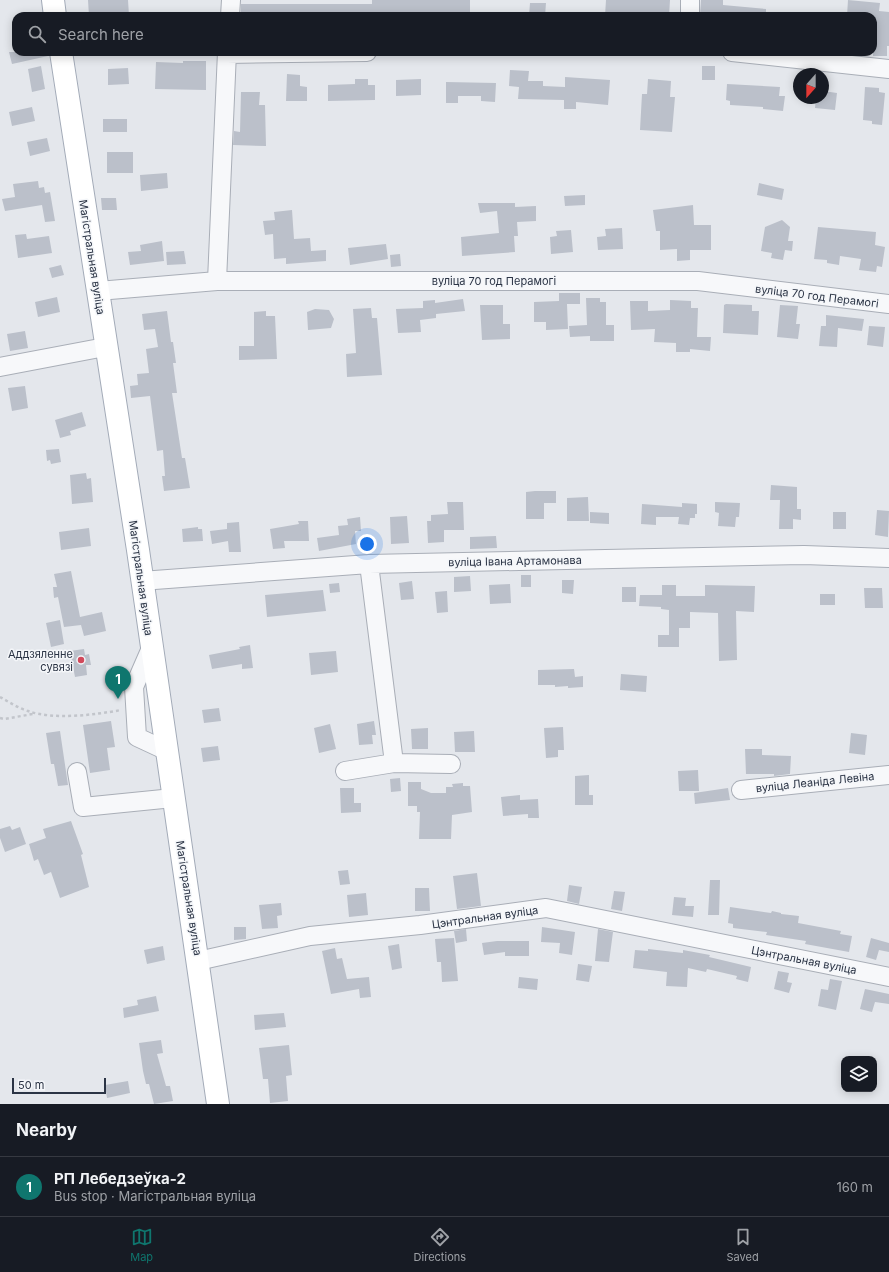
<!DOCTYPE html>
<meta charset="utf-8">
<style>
:root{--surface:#171b24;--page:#20242c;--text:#f1f3f6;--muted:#9ea1a6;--line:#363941;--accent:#0f766e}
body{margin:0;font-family:Inter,sans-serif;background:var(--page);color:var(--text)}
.controls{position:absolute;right:12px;bottom:12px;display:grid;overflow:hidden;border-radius:8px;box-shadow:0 2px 10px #0003}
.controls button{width:36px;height:36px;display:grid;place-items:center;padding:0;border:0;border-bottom:1px solid var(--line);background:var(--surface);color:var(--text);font:20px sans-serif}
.compass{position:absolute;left:793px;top:68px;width:36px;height:36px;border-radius:50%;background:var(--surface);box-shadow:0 2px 10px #0003;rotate:201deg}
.scale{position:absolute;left:12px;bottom:10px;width:94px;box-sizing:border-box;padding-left:4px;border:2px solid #2b3445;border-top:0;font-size:11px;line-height:14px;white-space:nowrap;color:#2b3445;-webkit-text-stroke:3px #f4f6f9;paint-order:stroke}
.you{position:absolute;left:367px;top:544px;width:14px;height:14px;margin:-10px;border:3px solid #fff;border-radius:50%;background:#1a73e8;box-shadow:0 0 0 6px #1a73e833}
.badge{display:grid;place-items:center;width:26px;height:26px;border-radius:50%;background:var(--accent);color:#fff;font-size:13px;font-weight:700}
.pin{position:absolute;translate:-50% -33px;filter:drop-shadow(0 1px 2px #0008)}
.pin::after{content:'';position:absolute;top:21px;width:14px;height:12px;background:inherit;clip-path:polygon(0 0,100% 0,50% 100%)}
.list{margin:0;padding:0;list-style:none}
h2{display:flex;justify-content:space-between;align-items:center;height:52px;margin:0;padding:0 16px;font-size:17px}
h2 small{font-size:13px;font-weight:400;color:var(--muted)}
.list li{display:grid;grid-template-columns:26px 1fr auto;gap:12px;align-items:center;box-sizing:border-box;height:60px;padding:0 16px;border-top:1px solid var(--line)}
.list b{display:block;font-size:15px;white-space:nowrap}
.list p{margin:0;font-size:13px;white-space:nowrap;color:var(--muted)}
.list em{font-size:13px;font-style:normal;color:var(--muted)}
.icon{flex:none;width:22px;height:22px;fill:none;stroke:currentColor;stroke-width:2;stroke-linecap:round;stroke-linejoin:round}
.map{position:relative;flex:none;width:889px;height:1104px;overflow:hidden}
.search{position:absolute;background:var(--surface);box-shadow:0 2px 10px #0003;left:12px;right:12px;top:12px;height:44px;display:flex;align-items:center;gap:10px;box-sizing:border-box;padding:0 14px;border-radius:12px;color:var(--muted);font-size:15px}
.sheet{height:112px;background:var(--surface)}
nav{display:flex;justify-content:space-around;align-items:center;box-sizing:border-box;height:56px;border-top:1px solid var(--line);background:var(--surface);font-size:11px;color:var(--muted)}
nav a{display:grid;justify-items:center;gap:2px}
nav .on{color:var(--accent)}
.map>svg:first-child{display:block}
</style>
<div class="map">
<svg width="889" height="1104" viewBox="0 0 889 1104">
<rect width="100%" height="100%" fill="#e4e7ec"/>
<path fill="#bbc0ca" d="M88,0H128L129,16H89Z
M372,0H470V16H241V4H372Z
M606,0H670L669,16H605Z
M701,0H723V5L766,9V16H700Z
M848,0L880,3L879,11L889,12V46H887V56H873V16H847Z
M530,3H546L545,16H529Z
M9,52H47L48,56L12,64Z
M183,61H206V90L155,89L156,62L183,63Z
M41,66L45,89L32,92L28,69Z
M702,66H715V80H702Z
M128,68L129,84L108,85V69Z
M510,70L529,71L528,81H543V86L565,87V77L610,80L608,105L576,102V109H564V100L518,99L519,87L509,86Z
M287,74L300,75V86L307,87V101H286Z
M355,79H368V85H375V100L328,101V85L355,84Z
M421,79V95L396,96V80Z
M648,79L671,81L670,97H675L672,132L640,130L642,94H647Z
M446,82L496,83L495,102L481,101V96H458V103H446Z
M727,84L780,87L779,96H785L783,111L763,109V107L730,105V101L726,100Z
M865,87L879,88V92L885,93L882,125L872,124V121L863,120Z
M823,91L837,93L835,110L815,108L816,98H823Z
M241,92H260L259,105H265L266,146L233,145L234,131L240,132Z
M32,107L35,121L12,126L9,112Z
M103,119H127V132H103Z
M47,138L50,151L30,156L27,142Z
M107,152H133V173H107Z
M167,173L168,188L141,191L140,175Z
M38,181L39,188L44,187L45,193L50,192L55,221L45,222L42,205L5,211L2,199L15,197L13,184Z
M759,183L784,189L782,200L757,195Z
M585,195V205L565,206L564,196Z
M101,198H116L117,210H102Z
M478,203H515V207L536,206V221L517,222L518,236H514L515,252L462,256L461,237L499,233L497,211L480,213Z
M693,205L694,225H711V250H690V260L677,261V249L660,250V231H656L653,210Z
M292,210L294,239L310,238L311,251L326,250V261L286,264V258L274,259L273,234L265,235L263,221L275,220L274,212Z
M782,220L790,227L788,241H793L792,251L785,250L783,260L771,258L772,253L761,251L765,227Z
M818,227L876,232L875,245L885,247L882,267L877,266L876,272L859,270L861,259L840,256L839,265L827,263V260L814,259Z
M622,228L623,249L598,250L597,237L606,236L605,229Z
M571,230L573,252L551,254L550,237L557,236L556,231Z
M26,234L27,239L49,236L52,253L18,258L15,235Z
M162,241L164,261L130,265L128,252L141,251L140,245Z
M386,244L388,259L350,265L348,248Z
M184,251L186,264L167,265L166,252Z
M400,254L401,266L391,267L390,255Z
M61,265L64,275L52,278L49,268Z
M559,293H580V304H567L568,329L546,330V322H534V302L559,301Z
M57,297L60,312L38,317L35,302Z
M586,298H600V302H606V325H614V341H590V336L570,337L569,326L587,325Z
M463,299L465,311L436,314V318L420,320L421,332L398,333L396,309L423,308V301L435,300V303Z
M670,300L691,301V308H698L697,337H711L710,351L690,349V352H676V343L654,342L655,329L631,330L630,301H648V311L670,310Z
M726,304L752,305V311H759L758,335L723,333L724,305Z
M480,305H503V324H510V339L482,340Z
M780,305L798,306L796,324H800L798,339L777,337Z
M371,308L372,318H377L382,375L347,377L346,354L356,353L353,309Z
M315,309L329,310L334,319L331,328L308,330L307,312Z
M167,311L171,342H173L176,363H173L177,393H172L182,458H185L190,488L164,491L162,476H165L163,450L157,451L150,396L131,398L130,386L138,385L137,374L149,373L146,349L158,347L155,329L144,330L142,314Z
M266,311V316H275L277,359L239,360V346H254V312Z
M826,315L864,319L862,331L838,328L837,347L819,346L821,326H826Z
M869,326L885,327L883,347L867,345Z
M25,331L28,348L10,351L7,334Z
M25,386L28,408L12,411L8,388Z
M82,412L86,426L70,431L71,435L60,438L55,420Z
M59,449L61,462L51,464L50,460L47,461L46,450Z
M86,473L87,479L91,478L93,502L72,504L70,475Z
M771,485L797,487V509H801V520L793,519V529H779L780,500H770Z
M535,491H556V503H544V519H526V492Z
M588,497L589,521H567V498Z
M447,502H463L464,530H444V542L428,543L427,521H431V515L448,514Z
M715,502L740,503L739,517H736L735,527L718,526L719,513L715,512Z
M682,503L697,504V514H695V518H690L689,525L678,524L679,517H656V525L641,524L642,504L682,507Z
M877,510L889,511L888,537L875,535Z
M590,512L609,513V524L590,523Z
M833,512H846V529H833Z
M407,516L409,543L391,544L390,517Z
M360,517L361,531H355L356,544L319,551L317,538L339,535L338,526L348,525L347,519Z
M298,521H308L309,541H284L285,548L273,549L270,529L299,524Z
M239,522L241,552H229L228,541L212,544L210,531L227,529V523Z
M198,527V529H202L203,541L183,542L182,529Z
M89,528L91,546L61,550L59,532Z
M496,536L497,548L470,549V537Z
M71,571L80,617L102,612L106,631L84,636L81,625L64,627L58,597L54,598L53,587H57L54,574Z
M521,575H531V587H521Z
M470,576L471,591L454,592V577Z
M562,580H574L573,594L562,593Z
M412,581L414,599L401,600L399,583Z
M339,583L340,592L330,593L329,584Z
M510,584L511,603L490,604L489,585Z
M662,585H676V596H705V585L755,586L754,612L736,611L737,660L719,661L718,613L690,612V628H679V647H658V635H669V610L661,609V607L639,606L640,595H662Z
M622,587H636V602H622Z
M864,588H882L883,608H865Z
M323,590L326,611L267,617L265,595Z
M447,591L448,612L437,613L435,592Z
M820,594H835V605H820Z
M60,620L64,644L51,647L46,623Z
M250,645L253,668L242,669V664L212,669L209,655L240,649L239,647Z
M84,649L85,655L89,654L91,665H86L87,675L75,677L70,651Z
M336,651L338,672L311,675L309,653Z
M574,669L575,677L583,676V687L568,688V686L555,687V685H538V670Z
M621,674L647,676L646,692L620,690Z
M219,708L221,721L204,723L202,710Z
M111,721L115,747L107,748L110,770L90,773L83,725Z
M374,721L376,735H372L373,744L359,745L357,724Z
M330,724L336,749L319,753L314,728Z
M563,727L564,750H558V757L546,758L544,728Z
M428,728V749H412L411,729Z
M60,731L68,785L58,786L54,764H51L46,733Z
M474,731L475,752H455L454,732Z
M851,733L867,735L865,755L849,753Z
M218,746L220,760L203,762L201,748Z
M745,749H762V755L791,756L790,774L774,776V774H746Z
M698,770L699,791H679L678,771Z
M589,775V795H593V805H575V776Z
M400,778L401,791L391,792L390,779Z
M408,782H421V789L431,793H446V787H453L452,784L463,783V786H470L472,812L452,815L451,839H419L420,812H417V806H408Z
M340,788H354V803H361V812L341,813Z
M728,788L730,800L695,804L694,793Z
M520,795V800L538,799L539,818H528V814L503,816L501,797Z
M71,821L83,854L81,855L89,887L60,898L51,872L44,875L38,859L34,861L29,844L46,838L43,829Z
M10,826L12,830L20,827L26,844L5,852L0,838V829Z
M348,870L350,884L340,885L338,871Z
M477,873L481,906L457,909L453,876Z
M710,880H720L719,915H708Z
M569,885L582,887L579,904L567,901Z
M415,888H429L430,911H415Z
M614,891L625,892L622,911L611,909Z
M366,893L368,915L349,917L347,895Z
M674,897L686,898L685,906H694L693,917L672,915Z
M281,903L282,915L277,916L278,928L262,929L259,905Z
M730,907L771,913L772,911L781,913V914L799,916L798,923L841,931L840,934L852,936L849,952L805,944L806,941L766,935L767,932L733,928V924L728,923Z
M234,927H246V939L234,940Z
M542,927L575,932L572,955L559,953L560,943L541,942Z
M466,929L467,941L456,943L454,931Z
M598,929L613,932L609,962L595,961Z
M454,938L458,981L442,982L441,962H437L435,939Z
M871,938L889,943V952L879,950L876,960L866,957Z
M497,941H529V956H505V952L484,955L482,943Z
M399,944L402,968L392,970L388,946Z
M163,946L165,960L147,964L144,950Z
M335,948L337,959L342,958L347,979L369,977L371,997L360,998L359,989L331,994L322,951Z
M648,949L683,953V950L710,955L709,957L751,967L748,982L736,979L737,976L707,969L706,972L688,968L687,987L666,986L667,972L633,968L635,950L648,951Z
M578,964L592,966L589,982L576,980Z
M778,971L789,973L787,982L792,983L789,993L774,989Z
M519,977L538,979L537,990L518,988Z
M830,979L842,981L836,1010L818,1006L821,989L828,990Z
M865,989L889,994V1004L875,1002L872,1012L860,1009Z
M156,996L159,1011L124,1018L123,1008L138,1005L137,1000Z
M284,1013L286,1027L255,1030L254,1015Z
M161,1040L163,1053L157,1054L166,1086H170L173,1101L154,1104L149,1084H146L143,1071L139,1043Z
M289,1045L292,1075L286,1076L288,1101L270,1103L268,1079H263L259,1048Z
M128,1081L130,1093L107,1098L105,1085Z"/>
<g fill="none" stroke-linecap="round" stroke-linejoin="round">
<defs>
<path id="minor" d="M690,0V16
M230,16L231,0
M732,52L889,69
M227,54L367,52
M217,281L227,52
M98,291L217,281H698L889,304
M0,367L105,347
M369,564L394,763L451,764
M141,581L369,564L804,555L889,558
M151,648L134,687L137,737L167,751
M345,771L394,763
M77,772L83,807L173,798
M741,790L889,775
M198,961L310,936L420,925L546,908L889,977"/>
<path id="major" d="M53,0L55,16
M61,52L138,550L218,1104"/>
</defs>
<use href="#minor" stroke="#a9aeb7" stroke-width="20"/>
<use href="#major" stroke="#a3abb8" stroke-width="24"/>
<path stroke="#c2c5cb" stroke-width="2.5" stroke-dasharray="3 3" stroke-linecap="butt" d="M0,697C9,702 18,708 28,711C53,720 94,715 121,710
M0,718L4,719L33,714"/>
<use href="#minor" stroke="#f7f8fa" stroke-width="18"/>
<use href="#major" stroke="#fff" stroke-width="22"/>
</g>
<circle fill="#d1495b" stroke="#f4f6f9" stroke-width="1.5" cx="81" cy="660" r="4"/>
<g text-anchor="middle" stroke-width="3" stroke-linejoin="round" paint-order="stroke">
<g font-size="11" fill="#2b3445" stroke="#f4f6f9">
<text transform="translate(92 257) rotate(81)" y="4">Магістральная вуліца</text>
<text x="494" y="285">вуліца 70 год Перамогі</text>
<text transform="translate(817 296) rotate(7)" y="4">вуліца 70 год Перамогі</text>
<text transform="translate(515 561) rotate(-1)" y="4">вуліца Івана Артамонава</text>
<text transform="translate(141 578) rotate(82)" y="4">Магістральная вуліца</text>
<text transform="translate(815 782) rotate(-6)" y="4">вуліца Леаніда Левіна</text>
<text transform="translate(189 898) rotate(81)" y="4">Магістральная вуліца</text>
<text transform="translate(485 917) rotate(-8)" y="4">Цэнтральная вуліца</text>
<text transform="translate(804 960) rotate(11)" y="4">Цэнтральная вуліца</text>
</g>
<g font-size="11" fill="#2b3445" stroke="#f4f6f9" text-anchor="end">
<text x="73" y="658">Аддзяленне<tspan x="73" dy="13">сувязі</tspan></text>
</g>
</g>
</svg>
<div class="controls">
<button><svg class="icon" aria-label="layers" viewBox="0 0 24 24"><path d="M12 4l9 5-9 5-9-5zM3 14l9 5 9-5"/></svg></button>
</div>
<svg class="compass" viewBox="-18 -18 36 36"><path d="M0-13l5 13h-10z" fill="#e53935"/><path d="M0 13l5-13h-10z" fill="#9ea1a6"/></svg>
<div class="scale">50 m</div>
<div class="you"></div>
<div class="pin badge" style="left:118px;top:699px">1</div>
<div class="search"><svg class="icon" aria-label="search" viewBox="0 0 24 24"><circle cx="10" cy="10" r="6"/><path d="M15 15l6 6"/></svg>Search here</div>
</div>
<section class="sheet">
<h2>Nearby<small></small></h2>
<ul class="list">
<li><span class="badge">1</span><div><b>РП Лебедзеўка-2</b><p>Bus stop · Магістральная вуліца</p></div><em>160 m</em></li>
</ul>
</section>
<nav>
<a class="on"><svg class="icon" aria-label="map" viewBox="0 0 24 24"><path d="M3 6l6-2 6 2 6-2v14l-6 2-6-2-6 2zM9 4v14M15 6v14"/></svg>Map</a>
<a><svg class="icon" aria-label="directions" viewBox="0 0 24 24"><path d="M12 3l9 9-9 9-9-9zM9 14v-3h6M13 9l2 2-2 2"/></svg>Directions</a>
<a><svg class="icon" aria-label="saved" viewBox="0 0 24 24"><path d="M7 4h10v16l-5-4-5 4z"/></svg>Saved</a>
</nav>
